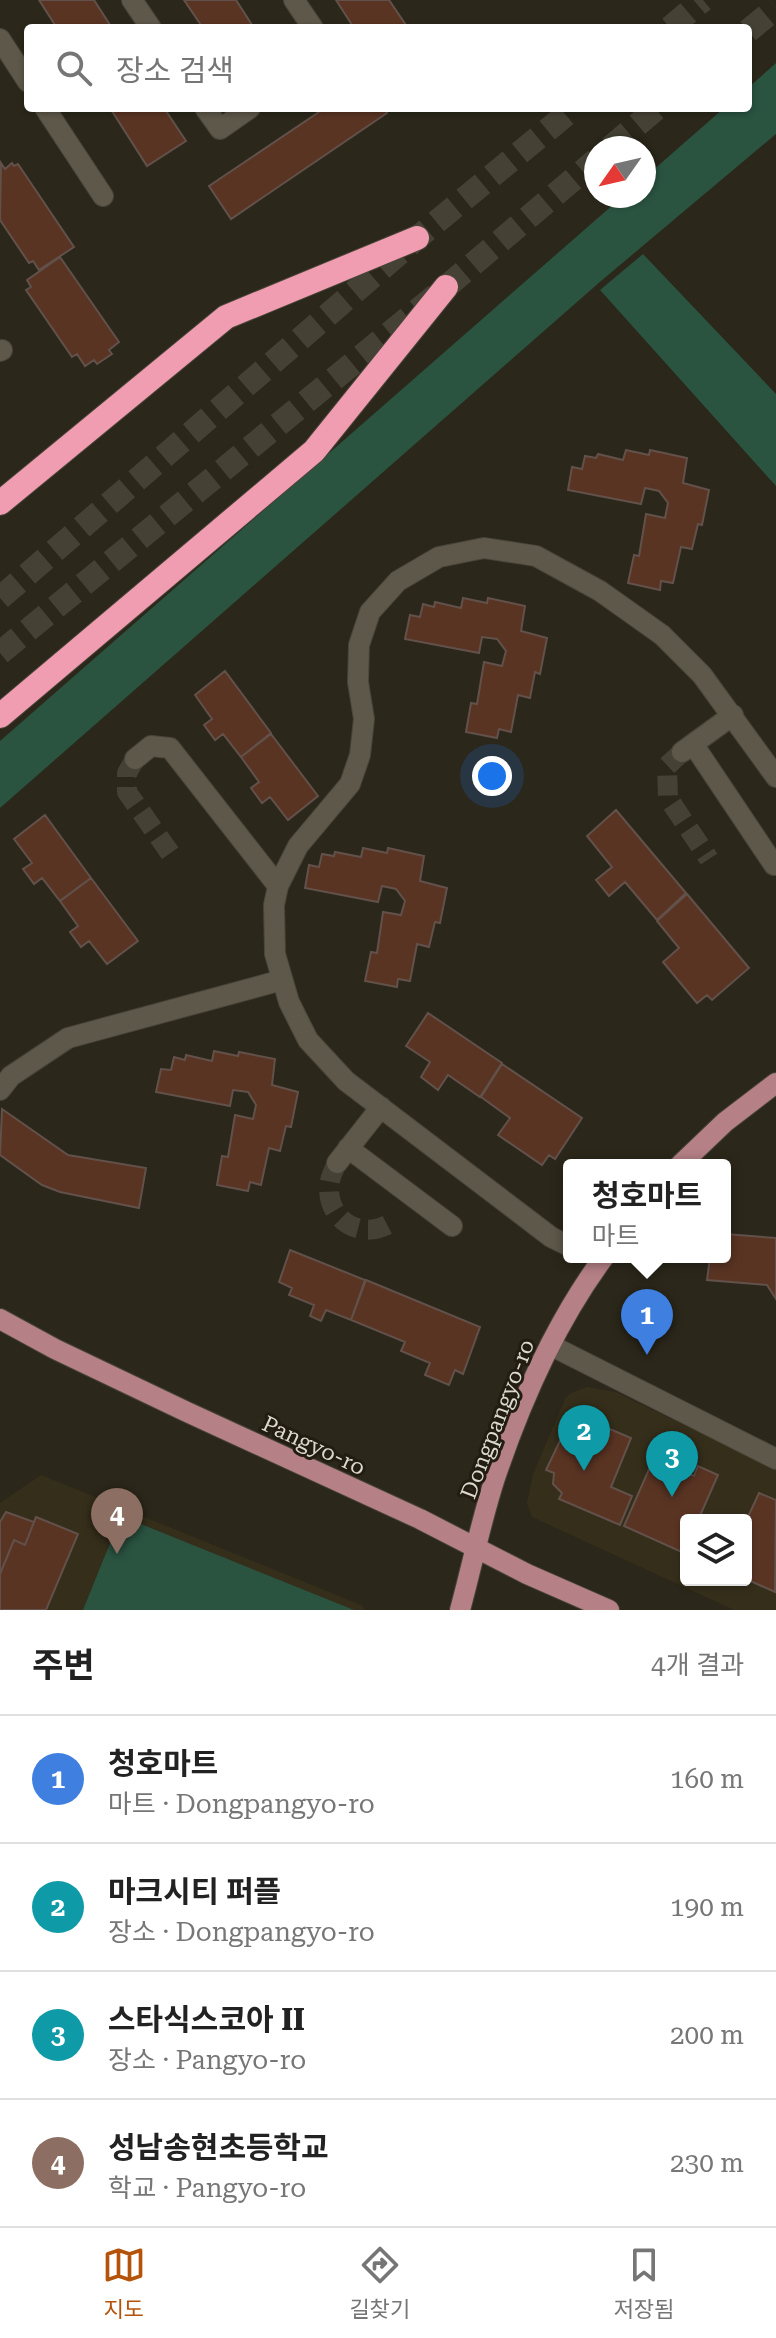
<!DOCTYPE html>
<html lang="ko">
<meta charset="utf-8">
<style>
:root{--surface:#fff;--page:#f2f2f2;--text:#222;--muted:#767676;--line:#e0e0e0;--accent:#b45309}
body{margin:0;font-family:"Roboto Serif","Noto Sans KR",serif;background:var(--page);color:var(--text)}
.controls{position:absolute;right:24px;bottom:24px;display:grid;overflow:hidden;border-radius:8px;box-shadow:0 2px 6px #0004}
.controls button{width:72px;height:72px;display:grid;place-items:center;padding:0;border:0;border-bottom:2px solid var(--line);background:var(--surface);color:var(--text);font:40px sans-serif}
.compass{position:absolute;left:584px;top:136px;width:72px;height:72px;border-radius:50%;background:var(--surface);box-shadow:0 2px 6px #0004;rotate:236deg}
.you{position:absolute;left:492px;top:776px;width:28px;height:28px;margin:-20px;border:6px solid #fff;border-radius:50%;background:#1a73e8;box-shadow:0 0 0 12px #1a73e833}
.badge{display:grid;place-items:center;width:52px;height:52px;border-radius:50%;background:var(--accent);color:#fff;font-size:26px;font-weight:700}
.pin{position:absolute;translate:-50% -66px;filter:drop-shadow(0 2px 4px #0008)}
.pin::after{content:'';position:absolute;top:42px;width:28px;height:24px;background:inherit;clip-path:polygon(0 0,100% 0,50% 100%)}
.popup{position:absolute;left:563px;top:1159px;width:168px;height:104px;box-sizing:border-box;display:grid;place-content:center;border-radius:8px;background:var(--surface);filter:drop-shadow(0 2px 6px #0005);font-size:26px;white-space:nowrap;color:var(--muted)}
.popup b{font-size:30px;color:var(--text)}
.popup::after{content:'';position:absolute;left:50%;top:100%;margin-left:-16px;border:16px solid transparent;border-top-color:var(--surface)}
.list{margin:0;padding:0;list-style:none}
h2{display:flex;justify-content:space-between;align-items:center;height:104px;margin:0;padding:0 32px;font-size:34px}
h2 small{font-size:26px;font-weight:400;color:var(--muted)}
.list li{display:grid;grid-template-columns:52px 1fr auto;gap:24px;align-items:center;box-sizing:border-box;height:128px;padding:0 32px;border-top:2px solid var(--line)}
.list b{display:block;font-size:30px;white-space:nowrap}
.list p{margin:0;font-size:26px;white-space:nowrap;color:var(--muted)}
.list em{font-size:26px;font-style:normal;color:var(--muted)}
.icon{flex:none;width:44px;height:44px;fill:none;stroke:currentColor;stroke-width:2;stroke-linecap:round;stroke-linejoin:round}
.map{position:relative;flex:none;width:776px;height:1610px;overflow:hidden}
.search{position:absolute;background:var(--surface);box-shadow:0 2px 6px #0004;left:24px;right:24px;top:24px;height:88px;display:flex;align-items:center;gap:20px;box-sizing:border-box;padding:0 28px;border-radius:8px;color:var(--muted);font-size:30px}
.sheet{height:616px;background:var(--surface)}
nav{display:flex;justify-content:space-around;align-items:center;box-sizing:border-box;height:112px;border-top:2px solid var(--line);background:var(--surface);font-size:22px;color:var(--muted)}
nav a{display:grid;justify-items:center;gap:4px}
nav .on{color:var(--accent)}
.map>svg:first-child{display:block}
</style>
<div class="map">
<svg width="776" height="1610" viewBox="0 0 776 1610">
<rect width="100%" height="100%" fill="#2b271a"/>
<path fill="#352e1b" fill-rule="evenodd" d="M587,1387L616,1392L776,1470V1610H734L532,1517L527,1503L533,1474L565,1399L571,1393ZM686,1520H746V1580H686Z
M41,1475L361,1605L365,1610H0V1503Z"/>
<path fill="#2a5340" d="M776,63V134L601,281L0,808V741L623,196H644V178L724,108H748V88Z
M643,254L776,394V486L600,290Z
M121,1516L354,1610H83Z"/>
<path fill="#5a3423" stroke="#61514a" stroke-width="2" d="M39,0H94L112,28H57Z
M184,0H236L254,28H203Z
M336,0H389L408,28H354Z
M110,108H164L186,141L147,166Z
M325,108H384L387,113L231,219L209,186Z
M1,163L5,169L12,163L14,166L18,164L74,247L39,270L33,261L29,263L0,220Z
M60,257L119,342L109,350L112,354L97,364L94,360L85,366L77,354L72,357L26,290L31,287L27,280Z
M626,450L649,455L650,450L687,458L683,483L709,490L702,525L698,524L692,549L681,547L673,583L661,581L660,590L628,583L634,555L639,556L646,514L665,518L668,503L659,491L645,488L641,504L568,490L572,467L582,469L585,456L596,458L598,454L623,460Z
M463,598L487,603L488,598L525,606L521,631L547,638L540,674L535,672L530,698L518,695L511,732L499,729L497,738L466,732L471,703L477,704L484,662L502,666L506,651L497,639L482,637L479,653L405,639L410,615L420,617L423,604L434,607L435,602L461,608Z
M225,671L271,733L241,757L223,734L215,740L204,725L212,719L195,695Z
M271,734L318,796L288,820L270,797L262,803L251,788L259,782L241,757Z
M616,810L686,893L657,920L625,882L609,896L596,880L612,867L587,836Z
M45,815L91,878L60,901L42,878L34,884L23,869L32,863L14,839Z
M363,848L387,853L388,848L424,856L420,881L447,888L440,923L435,922L429,947L417,944L410,981L398,979L397,987L365,981L371,952L377,953L383,912L401,915L405,901L396,889L382,886L378,902L305,888L309,865L319,867L322,854L334,856L335,852L361,857Z
M91,878L138,941L107,964L89,941L81,947L70,932L78,926L60,901Z
M687,894L749,968L712,1000L707,995L697,1003L663,962L679,948L657,921Z
M428,1013L502,1063L480,1097L448,1075L438,1090L421,1077L430,1062L406,1046Z
M214,1051L238,1056L239,1052L275,1059L272,1085L298,1092L291,1127L286,1126L280,1151L269,1148L261,1185L250,1182L248,1191L217,1185L222,1156L228,1157L235,1115L253,1119L256,1105L248,1092L233,1090L230,1106L156,1092L161,1069L171,1070L174,1057L185,1060L186,1055L212,1061Z
M502,1064L582,1118L555,1159L549,1155L542,1165L498,1135L510,1118L481,1097Z
M2,1109L68,1155L146,1168L139,1208L60,1192L42,1185L0,1155Z
M725,1234L776,1238V1299L767,1285L707,1280L710,1257H725Z
M290,1250L365,1280L351,1320L326,1310L321,1321L310,1316L314,1305L289,1295L292,1288L279,1282Z
M366,1280L480,1327L463,1374L455,1370L449,1385L425,1375L430,1363L401,1351L405,1342L351,1320Z
M584,1418L631,1438L611,1487L632,1496L620,1525L559,1499L562,1493L553,1484L554,1473L546,1470L570,1420H583Z
M654,1458L694,1476L698,1466L718,1475L699,1518L704,1520H686V1554L624,1526Z
M759,1493L776,1500L775,1592L746,1579V1521Z
M6,1512L34,1522L25,1545L14,1540L0,1574V1522Z
M36,1517L78,1534L46,1610H0V1574L14,1540L25,1545Z"/>
<g fill="none" stroke-linecap="round" stroke-linejoin="round">
<path stroke="#454235" stroke-width="20" stroke-dasharray="20 10" stroke-linecap="butt" d="M682,752L667,766L668,798L709,859
M135,759L127,773V792L175,860
M337,1163C335,1168 331,1175 330,1181C323,1218 361,1243 392,1222"/>
<path stroke="#454235" stroke-width="24" stroke-dasharray="24 12" stroke-linecap="butt" d="M670,28L703,0
M748,31L776,8
M610,148L657,108
M0,598L417,238L574,108
M0,653L446,287L596,160"/>
<defs>
<path id="minor" d="M132,0L151,28
M294,0L313,28
M0,39L28,82
M45,108L103,196
M205,108L220,129L250,108
M0,351L2,350
M693,744L774,865
M682,752L733,715
M135,759L151,746L170,748L278,886
M0,1090L11,1076L68,1038L282,980
M348,1148L452,1226
M337,1163L381,1107
M569,1246L551,1237L346,1081L308,1040L289,1002L275,954L274,905L278,886L298,846L350,784L360,755L364,719L358,682L359,645L370,612L398,581L439,557L484,548L536,556L600,591L662,635L702,675L776,777
M550,1345L776,1459"/>
<path id="major" d="M680,1165L725,1122L776,1083
M0,1319L55,1349L187,1412L420,1519L527,1574L609,1610
M460,1610C472,1566 481,1521 495,1478C521,1401 555,1323 604,1257"/>
<path id="highway" d="M0,503L226,317L417,238
M0,716L314,451L446,287"/>
</defs>
<use href="#minor" stroke="#484439" stroke-width="22"/>
<use href="#major" stroke="#484439" stroke-width="22"/>
<use href="#highway" stroke="#484439" stroke-width="26"/>
<use href="#minor" stroke="#5d5849" stroke-width="20"/>
<use href="#major" stroke="#b58187" stroke-width="20"/>
<use href="#highway" stroke="#f09cb1" stroke-width="24"/>
</g>
<g text-anchor="middle" stroke-width="6" stroke-linejoin="round" paint-order="stroke">
<g font-size="22" fill="#dbd8d0" stroke="#221d10">
<text transform="translate(497 1419) rotate(-69)" y="8">Dongpangyo-ro</text>
<text transform="translate(314 1445) rotate(25)" y="8">Pangyo-ro</text>
</g>
</g>
</svg>
<div class="controls">
<button><svg class="icon" aria-label="layers" viewBox="0 0 24 24"><path d="M12 4l9 5-9 5-9-5zM3 14l9 5 9-5"/></svg></button>
</div>
<svg class="compass" viewBox="-18 -18 36 36"><path d="M0-13l5 13h-10z" fill="#e53935"/><path d="M0 13l5-13h-10z" fill="#767676"/></svg>
<div class="you"></div>
<div class="pin badge" style="left:647px;top:1355px;background:#3f7fe0">1</div>
<div class="popup"><b>청호마트</b>마트</div>
<div class="pin badge" style="left:584px;top:1471px;background:#0f9aa8">2</div>
<div class="pin badge" style="left:672px;top:1497px;background:#0f9aa8">3</div>
<div class="pin badge" style="left:117px;top:1554px;background:#8d6e63">4</div>
<div class="search"><svg class="icon" aria-label="search" viewBox="0 0 24 24"><circle cx="10" cy="10" r="6"/><path d="M15 15l6 6"/></svg>장소 검색</div>
</div>
<section class="sheet">
<h2>주변<small>4개 결과</small></h2>
<ul class="list">
<li><span class="badge" style="background:#3f7fe0">1</span><div><b>청호마트</b><p>마트 · Dongpangyo-ro</p></div><em>160 m</em></li>
<li><span class="badge" style="background:#0f9aa8">2</span><div><b>마크시티 퍼플</b><p>장소 · Dongpangyo-ro</p></div><em>190 m</em></li>
<li><span class="badge" style="background:#0f9aa8">3</span><div><b>스타식스코아 II</b><p>장소 · Pangyo-ro</p></div><em>200 m</em></li>
<li><span class="badge" style="background:#8d6e63">4</span><div><b>성남송현초등학교</b><p>학교 · Pangyo-ro</p></div><em>230 m</em></li>
</ul>
</section>
<nav>
<a class="on"><svg class="icon" aria-label="map" viewBox="0 0 24 24"><path d="M3 6l6-2 6 2 6-2v14l-6 2-6-2-6 2zM9 4v14M15 6v14"/></svg>지도</a>
<a><svg class="icon" aria-label="directions" viewBox="0 0 24 24"><path d="M12 3l9 9-9 9-9-9zM9 14v-3h6M13 9l2 2-2 2"/></svg>길찾기</a>
<a><svg class="icon" aria-label="saved" viewBox="0 0 24 24"><path d="M7 4h10v16l-5-4-5 4z"/></svg>저장됨</a>
</nav>
